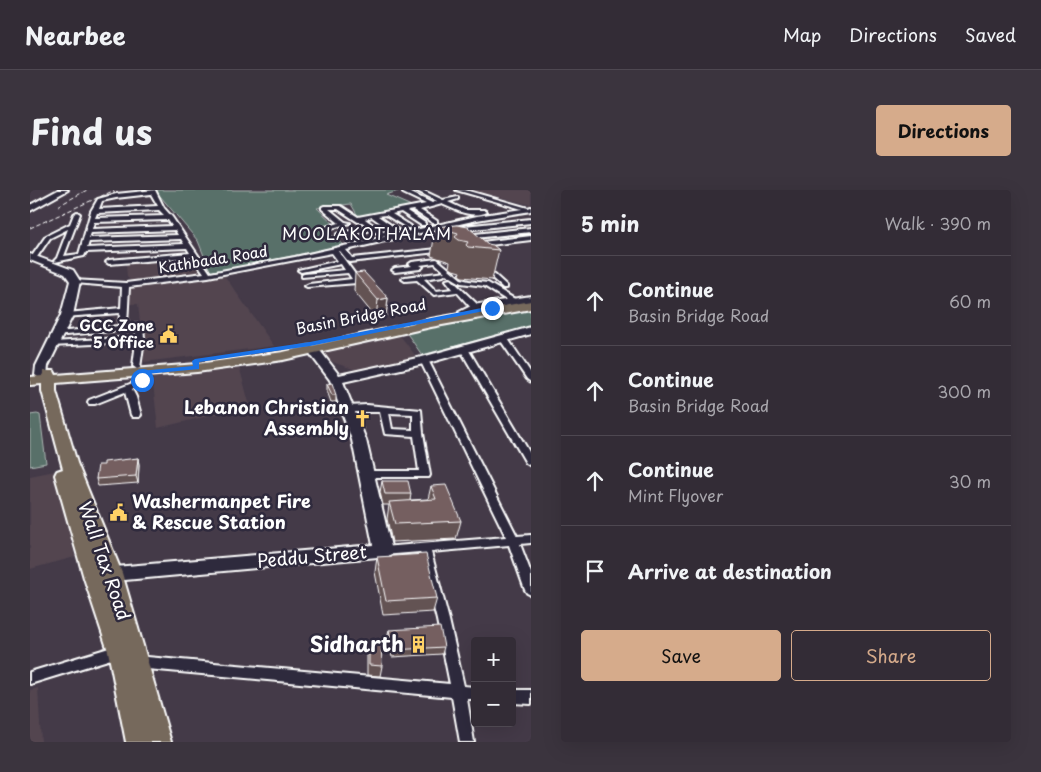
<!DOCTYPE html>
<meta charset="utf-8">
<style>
:root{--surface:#332c36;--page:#3b343e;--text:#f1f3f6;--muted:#a9a7ad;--line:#4e4851;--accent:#d6ab8b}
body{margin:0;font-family:"Playpen Sans",sans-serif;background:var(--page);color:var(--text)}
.controls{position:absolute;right:15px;bottom:15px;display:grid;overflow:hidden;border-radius:5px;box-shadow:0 5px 20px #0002}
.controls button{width:45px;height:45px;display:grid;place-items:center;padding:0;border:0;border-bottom:1px solid var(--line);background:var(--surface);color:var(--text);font:25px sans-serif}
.stop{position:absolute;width:15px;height:15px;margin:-11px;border:4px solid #1a73e8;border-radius:50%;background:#fff}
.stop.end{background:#1a73e8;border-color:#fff;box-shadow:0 1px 5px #0008}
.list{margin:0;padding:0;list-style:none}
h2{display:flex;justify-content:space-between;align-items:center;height:65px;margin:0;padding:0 20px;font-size:21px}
h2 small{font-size:16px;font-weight:400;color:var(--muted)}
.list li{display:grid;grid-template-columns:32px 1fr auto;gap:15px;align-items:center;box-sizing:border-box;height:90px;padding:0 20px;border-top:1px solid var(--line)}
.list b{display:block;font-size:19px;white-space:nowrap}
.list p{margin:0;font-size:16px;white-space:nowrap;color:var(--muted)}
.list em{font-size:16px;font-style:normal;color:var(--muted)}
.actions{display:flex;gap:10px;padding:15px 20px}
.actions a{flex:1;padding:11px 0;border:1px solid var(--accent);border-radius:5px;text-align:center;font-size:18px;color:var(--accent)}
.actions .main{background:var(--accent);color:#111}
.icon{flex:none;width:28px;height:28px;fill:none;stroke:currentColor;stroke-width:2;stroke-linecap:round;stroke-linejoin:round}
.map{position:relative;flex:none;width:501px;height:552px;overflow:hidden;border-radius:5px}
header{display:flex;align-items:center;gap:30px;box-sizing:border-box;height:70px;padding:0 25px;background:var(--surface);border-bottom:1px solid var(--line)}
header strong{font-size:24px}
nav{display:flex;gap:28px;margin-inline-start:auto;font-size:18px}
.intro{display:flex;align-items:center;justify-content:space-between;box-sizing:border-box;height:120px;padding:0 30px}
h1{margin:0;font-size:35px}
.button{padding:12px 22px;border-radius:5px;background:var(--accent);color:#111;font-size:18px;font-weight:700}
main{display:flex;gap:30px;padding:0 30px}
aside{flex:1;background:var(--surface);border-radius:5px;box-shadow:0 5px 20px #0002}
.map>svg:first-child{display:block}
</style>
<header>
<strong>Nearbee</strong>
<nav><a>Map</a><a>Directions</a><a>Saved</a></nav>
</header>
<div class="intro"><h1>Find us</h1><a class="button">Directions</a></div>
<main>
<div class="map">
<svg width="501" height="552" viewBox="0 0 501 552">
<rect width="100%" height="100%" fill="#443a48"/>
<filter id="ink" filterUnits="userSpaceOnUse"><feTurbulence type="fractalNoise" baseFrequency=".02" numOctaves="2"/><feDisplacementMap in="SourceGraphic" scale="10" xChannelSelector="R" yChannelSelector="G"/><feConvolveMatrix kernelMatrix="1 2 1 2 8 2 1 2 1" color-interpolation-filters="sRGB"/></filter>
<g filter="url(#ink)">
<path fill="#524550" d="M440,0H501V15Z
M161,66L172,85L103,93L97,87L96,74Z
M194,85L244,156L114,172L108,114H96L99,97Z
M369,144L388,169L338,179L326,180L305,173L297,169L291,163Z
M209,176L220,216L128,238L122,185Z
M25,281L45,367L0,379V286Z
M8,498L11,552H0V500Z"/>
<path fill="#596f69" stroke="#acb7b4" d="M125,0H371L356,5L384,17L329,28L321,14L287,18L305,35L292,38L314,55L181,83L168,51Z
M501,117V136L392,165L376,142Z
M7,224L10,225L16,273L0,276V225Z"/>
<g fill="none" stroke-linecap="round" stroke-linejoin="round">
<defs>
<path id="minor" d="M125,0L134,18L142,27L180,83L265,67L447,26L492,19L426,0H435L498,18L501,17V21L447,30L316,60L322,68L417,58V60L415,61L320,72L318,71L310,61H308L330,91L327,93L277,97L275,96L279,94L322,89L318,83L272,87V85L274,84L315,80L311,74L271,82L268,80L308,71L302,63L178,87L99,97L97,135L109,134L113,136L114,149L110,178L107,179L103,176L106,152L20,156V152H23L106,147L105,139L24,146V142H27L89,136L90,123L34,127V123H37L91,118L92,97L45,93L43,92V90L96,93L174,83L163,67L79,74L76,72L79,70L160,63L157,58L56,62L54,66L25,72L24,71L27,68L38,39L20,48L5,70L0,69L16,46L40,34L44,24L47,22L50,24L34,66L49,64L61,21L68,9L86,4ZM121,4L128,16L69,19L72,11L86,8ZM129,20L135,26L65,28L67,23ZM138,30L142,36L62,39L64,32ZM145,40L148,45L59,48L61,43ZM151,49L154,54L57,58L59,52Z
M375,0L402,13L407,11L385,0H392L413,10L428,7V9L418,12L435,20H454L457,22C442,29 426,20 412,14L390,20L407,31V33H403L383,20L377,21L395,33V35H391L371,22L362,24L381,36V38H377L356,25L348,26L368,40V42L352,46L342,40L309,47L307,46V44L339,37L332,32H328L308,19H299L315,32L320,33L299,39L296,37L309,33L292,19V17L294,16H311L328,27L396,14L373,3V1ZM342,27L360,40L353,42L335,29Z
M501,29V33L425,41L422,39L425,37Z
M501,38V42L436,49L433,47L436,45Z
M501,46V50L444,57L441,55L444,53Z
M407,69L431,89L439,91L458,93L488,111L481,113L454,96L431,93L416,84L413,86L394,89L406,101L423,99L416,90L421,89L449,116L450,118L446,120H443L427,102L404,105L387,90L375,91L372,89L375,87L415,82L405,73L390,75L393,77L390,79L365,82L362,80L365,78L382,76L379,74L382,72Z
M451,76H455L477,96V98H473L451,78Z
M470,146H476L501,183V192L497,189L469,148Z
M431,157H437L438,159L501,265V276L496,273L430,159Z
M391,168H394L398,170L487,346L501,345V353L490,354L501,383V405L497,403L495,400L479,355L401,362L419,430L434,496L445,497V509H437L444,552H430L422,507L106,478L101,476L99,472L101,468L106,466L420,494L407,430L390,362L353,365L349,364L347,361L349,358L353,357L476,347L390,170Z
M113,179L117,182C116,193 112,195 102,199L106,207L111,225L109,227H103L101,225L95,202L65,214H59L58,212L59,210L105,192L108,189L109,182Z
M337,215L391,220L393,243L400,285L399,287H333L332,285L333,283L337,281H389L384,246L355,244L350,222H318L313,219L318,216ZM359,223L383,224V240L362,239Z
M89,455L94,457L96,461L94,465L0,494V482Z
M482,500H501V514L482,513Z"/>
<path id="secondary" d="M28,0H38L0,21V15Z
M0,64L43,80L50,91L43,125L18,176L17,185L11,189L5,185L6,176L31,125L40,91L35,84L0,70Z
M501,106V112L446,121L435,125L429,122L443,115Z
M501,137V144L398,173L313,192L336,250L362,361L359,366L73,392L67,390L64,385L67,380L73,378L343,355L322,250L300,190L278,161L280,158H288L309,185L392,167Z"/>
<path id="primary" d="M501,111V119L401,137L253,170L167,182L26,193V201L47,273L92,383L141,552H96L78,461L54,388L25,285L27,281L33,279L12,201V194L0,195V187L12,186L14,181H24L26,185L167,174L253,162L401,129Z"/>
</defs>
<use href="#minor" stroke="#fff" stroke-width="4"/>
<use href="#secondary" stroke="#fff" stroke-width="4"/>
<use href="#primary" stroke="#fff" stroke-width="4"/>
<use href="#minor" fill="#2f2a3d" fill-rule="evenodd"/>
<use href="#secondary" fill="#2f2a3d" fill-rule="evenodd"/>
<use href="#primary" fill="#76695c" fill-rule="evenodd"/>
<path stroke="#fff" stroke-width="1" stroke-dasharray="4.5 2.5" stroke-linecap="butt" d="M28,16L57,0
M0,38L85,0"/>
</g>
<path fill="#645253" stroke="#fff" d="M427,35L458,54L469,60L462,90L432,87L429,85L430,82L423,80L419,77L420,72L401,66L406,37Z
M325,83L358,108L356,126L346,128L324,101Z
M297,194L306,205V212H301L297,201Z
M108,268L109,275L108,293L68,296L66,289L74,275Z
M352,291L381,304L380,310L398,309L401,296L431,331L426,349L362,352L357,329L359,315H353L350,302Z
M347,367L407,408L403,422L353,425L345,382Z
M359,440L414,457L412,464L362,467L357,447Z
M339,451L352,476L350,486L337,485V461Z"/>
<path fill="#514244" stroke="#fff" d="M358,108L356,126L346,128L348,110Z
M108,268L109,275L108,293L106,286Z"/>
<path fill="#745f61" stroke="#fff" d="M427,35L438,37L458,54L463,55L469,60L438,57L436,55L438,52L429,50L425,47L428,43L406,37Z
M334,82L358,108L348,110L325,83Z
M302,193L306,205H302L297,194Z
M108,268L106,286L66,289L68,275H74V272Z
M352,291H378L381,304H355Z
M416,295L431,331L365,334L359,312L406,309L401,296Z
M396,364L407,408L356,411L347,367Z
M410,437L414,457L363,460L359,440Z
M339,451L351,452L352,476L339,475Z"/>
</g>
<path fill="#1a73e8" d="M462,116L464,119L280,156L169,172V179L116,184L115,191L109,190L110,181L163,176L162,171L165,169L280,152Z"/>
<defs>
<symbol id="civic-bare" viewBox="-9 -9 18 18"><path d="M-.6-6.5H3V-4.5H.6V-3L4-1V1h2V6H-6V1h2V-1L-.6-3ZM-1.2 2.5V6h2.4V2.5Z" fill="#ffd166" stroke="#2f2a3d" stroke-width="2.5" paint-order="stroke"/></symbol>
<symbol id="church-bare" viewBox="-9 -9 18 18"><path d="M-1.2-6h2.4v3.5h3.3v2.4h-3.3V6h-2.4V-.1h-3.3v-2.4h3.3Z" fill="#ffd166" stroke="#2f2a3d" stroke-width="2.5" paint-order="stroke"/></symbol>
<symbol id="building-bare" viewBox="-9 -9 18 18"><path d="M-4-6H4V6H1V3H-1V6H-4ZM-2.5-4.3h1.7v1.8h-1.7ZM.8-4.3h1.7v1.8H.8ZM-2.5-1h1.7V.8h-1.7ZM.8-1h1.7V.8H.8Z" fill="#ffd166" stroke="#2f2a3d" stroke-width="2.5" paint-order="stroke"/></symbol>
</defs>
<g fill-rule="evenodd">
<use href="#civic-bare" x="126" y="132" width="25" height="25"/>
<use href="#church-bare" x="320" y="216" width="25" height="25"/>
<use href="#civic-bare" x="76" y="310" width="25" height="25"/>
<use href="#building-bare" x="376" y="442" width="25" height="25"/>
</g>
<g text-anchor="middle" stroke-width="5" stroke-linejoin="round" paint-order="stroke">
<g font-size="15" fill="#fff" stroke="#2f2a3d">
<text transform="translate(183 70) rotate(-9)" y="5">Kathbada Road</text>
<text transform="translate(331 127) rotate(-11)" y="5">Basin Bridge Road</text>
</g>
<g font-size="15" font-weight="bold" fill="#fff" stroke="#2f2a3d" text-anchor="end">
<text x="124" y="141">GCC Zone<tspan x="124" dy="17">5 Office</tspan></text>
</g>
<g font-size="16" letter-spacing="1" fill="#fff" stroke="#2f2a3d">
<text x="337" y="50">MOOLAKOTHALAM</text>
</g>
<g font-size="18" font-weight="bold" fill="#fff" stroke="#2f2a3d" text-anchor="end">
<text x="319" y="224">Lebanon Christian<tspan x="319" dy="21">Assembly</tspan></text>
<text x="102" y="318" text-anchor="start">Washermanpet Fire<tspan x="102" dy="21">&amp; Rescue Station</tspan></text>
</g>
<g font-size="18" fill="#fff" stroke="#2f2a3d">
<text transform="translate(282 367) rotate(-5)" y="6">Peddu Street</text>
<text transform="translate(74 371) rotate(71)" y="6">Wall Tax Road</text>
</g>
<g font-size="21" font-weight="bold" fill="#fff" stroke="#2f2a3d" text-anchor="end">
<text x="374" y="462">Sidharth</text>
</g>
</g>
</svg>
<div class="controls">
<button>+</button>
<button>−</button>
</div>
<div class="stop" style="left:112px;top:190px"></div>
<div class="stop end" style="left:462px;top:118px"></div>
</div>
<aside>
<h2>5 min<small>Walk · 390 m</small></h2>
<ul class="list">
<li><svg class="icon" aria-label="ahead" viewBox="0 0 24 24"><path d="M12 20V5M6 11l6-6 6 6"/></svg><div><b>Continue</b><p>Basin Bridge Road</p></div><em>60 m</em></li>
<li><svg class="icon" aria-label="ahead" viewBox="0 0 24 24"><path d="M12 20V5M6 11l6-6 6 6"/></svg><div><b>Continue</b><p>Basin Bridge Road</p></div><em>300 m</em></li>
<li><svg class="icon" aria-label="ahead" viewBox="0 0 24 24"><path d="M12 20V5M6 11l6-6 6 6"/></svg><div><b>Continue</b><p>Mint Flyover</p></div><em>30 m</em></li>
<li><svg class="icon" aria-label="arrive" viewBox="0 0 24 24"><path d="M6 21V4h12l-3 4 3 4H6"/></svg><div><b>Arrive at destination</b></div></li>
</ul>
<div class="actions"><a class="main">Save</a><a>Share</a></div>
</aside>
</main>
